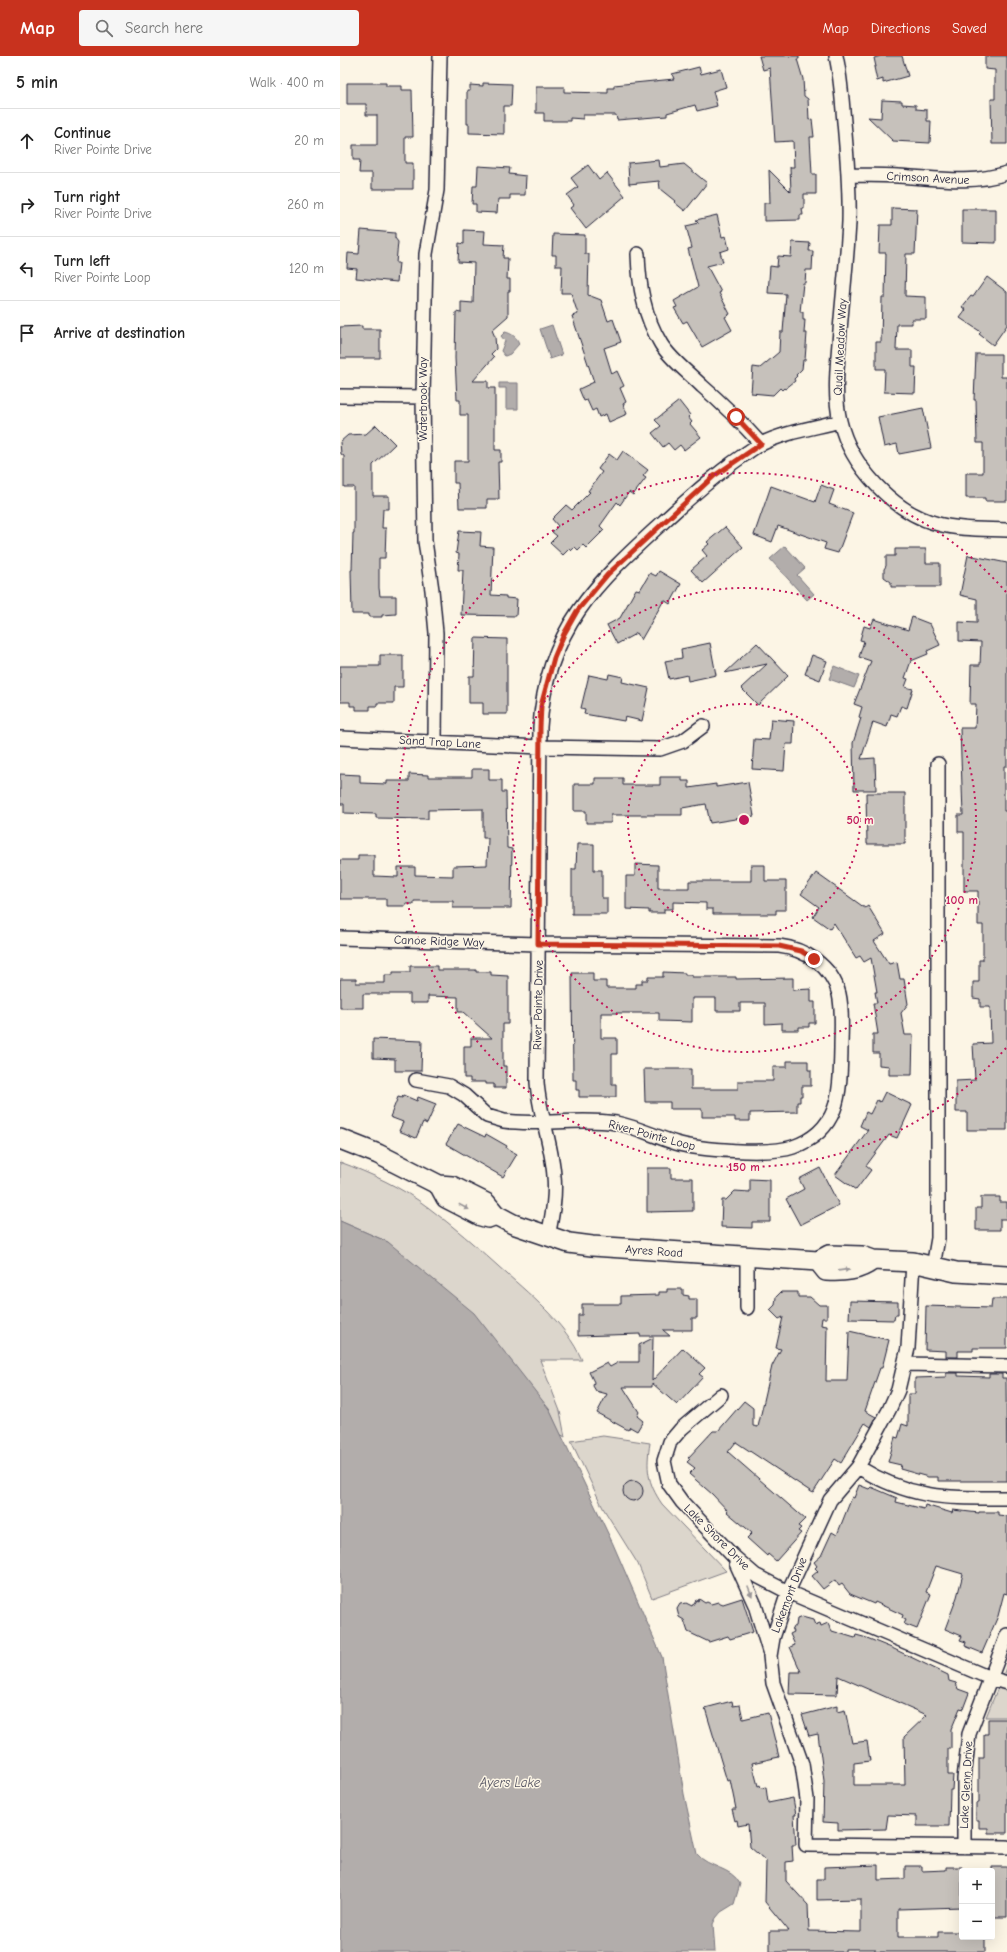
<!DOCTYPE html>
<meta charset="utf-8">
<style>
:root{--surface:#fff;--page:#f6f6f6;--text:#222;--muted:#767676;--line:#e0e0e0;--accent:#c8321e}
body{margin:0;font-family:"Comic Neue",sans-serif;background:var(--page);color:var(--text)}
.controls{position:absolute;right:12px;bottom:12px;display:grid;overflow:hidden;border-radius:4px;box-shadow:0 4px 16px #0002}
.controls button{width:36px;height:36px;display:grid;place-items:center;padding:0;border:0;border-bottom:1px solid var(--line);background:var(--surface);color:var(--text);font:20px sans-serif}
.stop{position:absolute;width:12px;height:12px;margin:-9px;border:3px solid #c8321e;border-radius:50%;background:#fff}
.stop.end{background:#c8321e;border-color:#fff;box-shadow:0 1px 4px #0008}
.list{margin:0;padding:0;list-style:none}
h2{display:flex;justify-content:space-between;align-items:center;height:52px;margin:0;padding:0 16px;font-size:17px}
h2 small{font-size:13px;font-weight:400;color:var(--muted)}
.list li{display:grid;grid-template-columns:26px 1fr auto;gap:12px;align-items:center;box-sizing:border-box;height:64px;padding:0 16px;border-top:1px solid var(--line)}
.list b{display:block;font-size:15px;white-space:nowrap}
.list p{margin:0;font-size:13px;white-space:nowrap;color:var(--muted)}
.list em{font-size:13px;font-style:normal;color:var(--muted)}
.icon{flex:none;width:22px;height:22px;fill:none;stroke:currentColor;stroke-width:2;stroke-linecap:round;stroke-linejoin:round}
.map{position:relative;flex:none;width:667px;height:1896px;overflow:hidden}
header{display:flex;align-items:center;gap:24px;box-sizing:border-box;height:56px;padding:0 20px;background:var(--accent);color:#fff}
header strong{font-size:19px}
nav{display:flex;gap:22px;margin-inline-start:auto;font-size:14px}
.search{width:280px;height:36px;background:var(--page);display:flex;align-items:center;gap:10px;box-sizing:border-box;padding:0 14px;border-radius:4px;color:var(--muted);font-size:15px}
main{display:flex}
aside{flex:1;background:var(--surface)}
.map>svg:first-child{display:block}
</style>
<header>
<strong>Map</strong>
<div class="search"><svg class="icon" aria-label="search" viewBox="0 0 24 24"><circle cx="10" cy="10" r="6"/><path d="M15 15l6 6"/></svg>Search here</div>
<nav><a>Map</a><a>Directions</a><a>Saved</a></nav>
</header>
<main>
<aside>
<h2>5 min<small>Walk · 400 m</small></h2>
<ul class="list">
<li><svg class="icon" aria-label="ahead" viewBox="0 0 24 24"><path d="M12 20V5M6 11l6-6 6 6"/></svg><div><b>Continue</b><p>River Pointe Drive</p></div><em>20 m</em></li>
<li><svg class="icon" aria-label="right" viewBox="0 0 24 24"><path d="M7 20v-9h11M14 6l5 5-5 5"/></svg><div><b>Turn right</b><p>River Pointe Drive</p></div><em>260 m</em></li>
<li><svg class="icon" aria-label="left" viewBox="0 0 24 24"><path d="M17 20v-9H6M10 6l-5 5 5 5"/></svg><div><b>Turn left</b><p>River Pointe Loop</p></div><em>120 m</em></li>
<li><svg class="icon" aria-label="arrive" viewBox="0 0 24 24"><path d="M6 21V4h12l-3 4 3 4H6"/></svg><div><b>Arrive at destination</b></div></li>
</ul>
</aside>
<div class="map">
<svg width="667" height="1896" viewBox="0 0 667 1896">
<rect width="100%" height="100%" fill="#fcf5e5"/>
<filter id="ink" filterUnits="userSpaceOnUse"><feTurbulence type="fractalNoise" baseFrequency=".025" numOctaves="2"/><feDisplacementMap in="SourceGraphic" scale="8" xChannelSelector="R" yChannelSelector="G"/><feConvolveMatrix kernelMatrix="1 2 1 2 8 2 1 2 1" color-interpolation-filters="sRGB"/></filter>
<g filter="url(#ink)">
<path fill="#dcd6cc" stroke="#7f7c84" d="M0,1106C30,1117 63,1132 89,1152C113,1170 136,1190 158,1210C189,1238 225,1266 242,1304H200L220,1355L225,1381L220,1378L209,1353L48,1186L0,1165Z
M263,1380L310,1387C306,1412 307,1426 322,1448L386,1515L312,1542L298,1508L263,1452L231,1385Z
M667,1609V1661H646Z"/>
<path fill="#b2adab" stroke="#78757e" d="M212,269L222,299L210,303L200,273Z
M165,276C171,277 178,282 179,288L170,298L165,300L161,295L165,285L161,280Z
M159,327H178V353H166V332H159Z
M445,490L465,512L457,519L474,538L467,544L430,503Z
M494,610L519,620L514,632L489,623Z
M0,1165L48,1186L134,1257L209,1353L273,1488L322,1601L344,1738L357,1798C368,1812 392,1811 400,1828L394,1848L381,1856L376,1862L373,1868L375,1896H0Z"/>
<path fill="#c6c1bb" stroke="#22223b" d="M419,0H459V3H457L463,23L464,40L468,43L469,64L472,63L474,81H470L472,118H476V138H464V152H462L463,159H460V164L424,165V147H430L429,114L451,136L450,111H454L453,85L435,86L430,12L423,14Z
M541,0H562L568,20L543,27V23L537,25L534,11H536L534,2Z
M645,0H667V88H652L651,43H655V14L645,13Z
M359,11L361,18L381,13L386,31L373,35L377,50L357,55L355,49L327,57V60L277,64L276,59H243V63L230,62V65H204V57H196V31H224V36L268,37V32H274V29L334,23L332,18Z
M7,27H46V30H62V34H72L73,81H65V107H73V133H32V117H19L20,104H13V89H37V59H26V48H7Z
M143,27L172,28L171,50H164V78L129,77V68H127V35H130V29L143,30Z
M542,44L562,45V48L576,49V53L587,54V65H591L590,87L553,85L528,61L541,62Z
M319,104L320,111L344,108L367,127L345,155L334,146L335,145L320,133L319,125L289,128L288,107Z
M248,109L259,124L267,117L285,140L246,173L230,152L234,149L227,139L238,131L231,122Z
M138,110L170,112L169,118L186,120L185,139H170V143H158L157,157L136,156V148H132L133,130H137Z
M552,152L577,153L575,198H566L565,240L586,241V263H572V268H557L556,294H572V311H576L575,337L544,336L545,313H536V286H541L542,241H545L546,197H539L540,169H552Z
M622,153H656V187L622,186Z
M377,159L382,181L386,180L389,193L380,196L383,206L367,210L381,236L379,237L390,258L385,261L392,274L362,291L347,265L343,267L334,252L337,251L334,245L358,231L348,193L352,192L346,170L359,167L356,164Z
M21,174L55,177V182L58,186L56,207H59L57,226L16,222L17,213L7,212L8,197L19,198Z
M124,174L145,175L144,188L164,189L163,202H168L167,223H170V235H168V260L152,274L155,281L156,293L151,298L154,301L133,325H148V332H155V394H161V406H158L159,443H147V452H119L118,427H114V405H128V359H120V344H117L115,302L116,256L121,257V246L133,247L134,207L118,206L119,187L124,188Z
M213,178L245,179V198H249L248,239L261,244L268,265L273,263L281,286L264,292L272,318L277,315L284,330L280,332L286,346L283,348L287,358L269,366L266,358L259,361L256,353L252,355L247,344L244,345L239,333L254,326L232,260L238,258L231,237H221L222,210H216V199H212Z
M452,186L470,187L469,195H473L472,214H466L465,227H463L460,256H463V264H465L464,277H467L465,304H463L462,313L456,319L457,320L454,323L455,325L445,333L444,332L442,334L440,332L433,339L411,337L413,311L420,312L439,296L440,276H443L446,238L428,237L430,210L437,211L438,200L451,201Z
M647,221L667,236V269L653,289L639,278L641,276L620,262L626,254L622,251L631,240L633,241Z
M22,270V273H40V302H0V271Z
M636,298H661V321H667V445H645V442H626V417H643V387H637L636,344H634Z
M339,345L350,359L348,361L352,366L350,368L361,381L344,394L340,389L334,394L328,387L323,391L312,377L321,370L315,364Z
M583,352L591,392L559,398L557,388L544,391L538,361Z
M36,369L55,388L33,409V440H49V453H43L42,472H46L45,502H39V532L40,540H56V558L42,559V561H29V558H12L11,514H12L13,477H14V431H4V400L1,398L0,386L8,379L26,378Z
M283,395L308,414L303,420L306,422L293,439L289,436L280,449L277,446L260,470L264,474L246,492L243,489L238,494L235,491L231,495L229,493L223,499L210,487L217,480L212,476L218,470L212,463L226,449L232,454L250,436L248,435L262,416L258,413L269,398L277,404Z
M481,429L494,434L489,448L513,457L498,497L484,493L486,487L438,470L432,486L414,479L431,430L475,446Z
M385,471L403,491L363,527L351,514L367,500L362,494L369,488L367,486Z
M119,475L141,476L140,490L153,491L151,539L166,540V542L177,543L176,560L121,559L123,514H118L119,498L116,497Z
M555,493H586V507H600V531H551V526L544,521V513L546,510V500H555Z
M628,499L667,507V710H664V755H667V1074H627V1056H616V1025L635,1024L633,988L651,987L650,951H640V943L633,942V926H639V904H643V869H638V835H624V776H618V759H623L620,672H635L636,648H630L631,609H640L641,586L619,585V566L637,567V543L620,539Z
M319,515L341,528L330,548L324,544L301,584L297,577L277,588L267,569L280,562L296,533L300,534L310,517L316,520Z
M572,561L590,568L600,589L587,595L588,598L571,605L565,622L568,623L565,631L573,633L567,652L561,650L557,660L551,658L547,671L533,666L521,703L535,702L536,734H514L513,687L521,662L519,661L522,651L514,648L531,605L519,601L524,585L520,584L524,570L530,572L534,563L568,574Z
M135,582L167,583V658H143V647H129V620H134Z
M370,587L376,619L348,625L347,619L329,623L325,605L342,602L341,593Z
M417,587L448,620L418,649L401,632L427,608L385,617Z
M40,599H63V631H54V647H37V650H30V654H16V650H10V646H0V610H40Z
M472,599L487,605L480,624L465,618Z
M269,618L283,621L282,626L309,632L302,665L285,661L284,665L244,658L245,653L241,652L249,619L268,623Z
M431,663L454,665L453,688H446L444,715L412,713L414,683L429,684Z
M132,713H149V724H162V736H166L167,792L172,793L171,852H113V845H74V848H66V850H46V843H0V804H18V799H34V820L58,821V811H75V819L113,820V810L147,809L148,782H143V753L88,754V763L36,762V758L4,757V748H0V718L20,719V727L47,728V725H69V718L88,719V721H132Z
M320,721H342V725H349V732L376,728V731L408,726L414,760L370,767L366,748L342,752V759H271V767H246V755H234V728H255V722H283V729H320Z
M526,737H565V788H527Z
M237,788H254V814H262V842H267V858H232V813H236Z
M295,808L318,809V832H349V825H411V809H425V825H446V854H436V858H373V853H366V847L333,846V853H324V857H309V854L286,853V820H295Z
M476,817L525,852L528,850L545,878L534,885L549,908L557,906L560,923H564L568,948L561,957L565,979H573L572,1019H549V1010L539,1009V997H533V978H538L533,947H537L535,936H537L531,902L524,906L520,900L516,902L494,867L490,873L473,861L479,851L461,838Z
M70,910H97V914H136V916H151V919L168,920V968H163V1010H166V1032H154V1028H146V1026H130V1022H124V990H131V982H152L123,956H118V941L88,940V947H70V938H23V952H0V923H16V927H45V919H53V916H70Z
M323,916L345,917V919H352V921H396V923L453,922V934L471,933V946H475V967H469V971H459V974H442V967L425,968V947H400V955H376V942H352V966L319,965V957H261V982H277V998H272V1028H276V1041H239V1034H236V1024H233L232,917H253V925H266V932H296V928H302V924H308V921H323Z
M33,983L82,985L81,1015H55V1003L33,1002Z
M447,1005H468V1014H471V1030H462V1040H460V1046H457V1056L410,1057V1065H395V1061H362V1053H330V1046H305L304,1013H351V1033H398V1025H433V1011H447Z
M545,1036L572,1049L557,1082L549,1079L526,1110L531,1114L516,1134L495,1119L528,1074L520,1070L526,1056L530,1058L537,1044L540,1046Z
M63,1039L77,1045L78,1041L96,1048L87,1068L83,1066L76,1082L59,1075L63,1066L50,1061L58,1041L62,1042Z
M118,1068L145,1081L146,1078L167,1090L166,1092L177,1098L163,1121L106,1088Z
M307,1112H331V1122H353V1155L307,1156Z
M480,1112L499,1149L460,1169L446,1143L464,1133L459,1123Z
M410,1123L430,1124V1166H412V1172L381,1171L382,1144H386L395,1135L410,1136Z
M641,1141H660V1146H667V1163H660V1174H636V1152H641Z
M327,1233H343V1239L349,1240V1243H357V1262H352V1274H323L330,1280H300V1278L238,1280V1259H242V1248H281V1240L319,1239V1236H327Z
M441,1236H458V1241H470L479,1249H487V1262H482L481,1269L487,1270L486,1325H507L509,1275L549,1284L542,1312H540L525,1355L536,1361L531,1371L525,1367L501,1407L495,1403L473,1437L396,1386L388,1396L465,1463L458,1470L461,1472L458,1475L461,1477L436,1505L428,1498L427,1500L407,1482L412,1477L387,1456L388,1455L372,1438L349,1418L355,1412L347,1406L350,1403L348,1402L373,1375H378L404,1345L413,1352V1370L418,1371L432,1310L441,1293L436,1292L443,1261L439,1263L430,1254L435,1249L436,1241Z
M652,1243H667V1292H633V1295H618V1301H606V1295L585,1294L586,1250L651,1252Z
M510,1245L558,1246V1259H555L554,1264L509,1263Z
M313,1282L312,1325L343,1292L365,1312L359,1318L363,1321L337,1349L312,1327V1331H283L299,1356L297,1360L303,1365L297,1375L290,1371L288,1374L257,1357L267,1338L256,1335L253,1330L254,1326L249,1316L267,1307L270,1311L279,1306H299V1289Z
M606,1317H618V1320L649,1321V1318H662V1322H666L667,1425H598V1421H588L560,1413L561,1409L548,1406L555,1381L558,1382L562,1368L568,1370V1338H575V1322L606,1321Z
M283 1435a10 10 0 1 1 20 0a10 10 0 1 1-20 0Z
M519,1429L529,1433L531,1431L557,1442L556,1446L584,1453L585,1449L612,1457L613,1454L639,1457V1456H658V1459L667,1460V1538L664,1537L658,1560L642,1597L625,1590L626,1586L620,1584L622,1580L605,1573L617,1541L623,1518L596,1510L586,1536L591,1538L577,1573L564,1568L566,1564L562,1562L563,1559L535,1546L534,1548L510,1538L502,1528L499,1530L495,1524L483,1533L472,1520L478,1515L475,1512L477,1510L474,1506L481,1500L492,1476L497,1479L512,1441L514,1442Z
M402,1542L413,1576L390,1583L388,1580L369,1586L348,1576L344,1564L339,1561L337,1553L340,1548L346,1547L352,1550L356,1544L358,1545L359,1543L365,1547L367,1546L371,1548L378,1546L383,1548Z
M462,1561L473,1564L475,1569L480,1567L481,1570L488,1567L492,1575L515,1582L516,1579L527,1582L554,1593L608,1619L609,1625L616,1627L618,1633L629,1637L623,1653L620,1652L611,1674V1692H608V1719H613L612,1734H610L609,1770H577V1760L548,1759L546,1773L498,1774V1767L483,1766L484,1725L478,1678L469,1680L462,1659L497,1650V1656L505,1654L512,1687L527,1685L530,1705L514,1707V1729H565L564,1681L587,1659L498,1620L497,1639L449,1638L450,1616H461L450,1591L455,1589L450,1578L454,1576L452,1572L456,1570L457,1563Z
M392,1645L393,1650L400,1649L403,1663L428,1657L439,1701L412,1707L418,1730L420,1729L421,1732L426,1731L428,1747L453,1742L456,1759H454L456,1789H452L453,1805L446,1806V1825L468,1849L469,1875L521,1876V1843L477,1844V1823H484V1811L538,1809V1824L565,1823V1810H582V1815L606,1814V1811H622V1851L558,1853V1881H598V1876H622V1881H645V1896H535V1893H505V1896H430V1875H449L425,1846L426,1805L410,1791L408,1768L398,1770L397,1764L395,1765L392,1753H396L390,1724L387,1725L365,1652Z
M648,1663H667V1777H648V1772H639V1764H636V1747H639V1702H644V1678H648Z
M652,1811H667V1861H653Z"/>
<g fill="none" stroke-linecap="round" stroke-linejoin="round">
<defs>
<path id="street" d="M496,0C501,22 502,44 504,66C507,99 510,132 509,166C507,206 502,246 499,287C497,312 494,340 500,365C510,409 554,457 598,468C620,474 644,473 667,474
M509,119C525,119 542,119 558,120C596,122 630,129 667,117
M298,198C299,230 304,260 321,288C331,304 349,317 362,330C383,348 402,367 421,388
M0,340L83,341
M0,682L200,691L320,693L343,685L363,670
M95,686L96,577L92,534L85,485L83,341L86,198L97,134L100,0
M0,882L198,888L439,890C465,893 492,910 499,938C503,955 501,974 501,992C500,1036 501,1074 453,1091C430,1099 359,1094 336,1087C316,1081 297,1071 276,1067C239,1061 201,1070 164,1065L147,1060L124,1039L109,1030L76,1024
M208,1181C212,1160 216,1141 214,1120C212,1088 199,1058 197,1026L200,671C206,568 263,521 333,457C355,437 376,418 401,401C407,397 414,391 421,388C445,376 474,372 500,365
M573,1206L568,1292L558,1334L549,1354L518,1411L490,1444L448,1536L433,1582L430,1600L433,1627L462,1708L467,1743L466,1789L667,1791
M593,1211L598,1182V708
M407,1252V1202
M565,1308L667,1310
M381,1339L341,1373L330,1386L324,1405L329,1428L342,1446L393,1500L415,1519L448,1536L650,1622L667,1627
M518,1411C572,1444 607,1442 667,1442
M396,1507L415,1549L429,1595
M624,1791V1723L629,1678L667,1579"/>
<path id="secondary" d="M0,1083L38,1098L99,1129L112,1130L146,1147L156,1159L173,1168L229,1187L252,1190L478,1205L489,1199L522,1200L533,1204L573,1206L616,1216L667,1219
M99,1129L106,1142L141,1160L148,1162L156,1159
M478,1205L486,1215C503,1216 519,1215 533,1204"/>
</defs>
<use href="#street" stroke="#22223b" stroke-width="16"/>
<use href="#secondary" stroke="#22223b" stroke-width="22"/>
<use href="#street" stroke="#fcf5e5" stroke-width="13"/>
<use href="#secondary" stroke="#fcf5e5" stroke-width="19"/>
</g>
<defs><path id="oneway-solid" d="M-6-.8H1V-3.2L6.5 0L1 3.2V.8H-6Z"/></defs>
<g fill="#9a9698">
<use href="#oneway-solid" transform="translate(124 1151) rotate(28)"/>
<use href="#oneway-solid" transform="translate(504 1214) rotate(-8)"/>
<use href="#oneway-solid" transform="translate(410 1535) rotate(68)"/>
</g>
</g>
<g fill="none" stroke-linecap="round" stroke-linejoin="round" filter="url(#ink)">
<path stroke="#c8321e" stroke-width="5" d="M396,361L421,388L374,420L268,518L237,555L224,578L214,602L201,650L200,671L198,888L439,890L461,895L474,903"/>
</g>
<g fill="none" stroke="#c2185b" stroke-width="2" stroke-dasharray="2 4">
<circle cx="404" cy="764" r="116"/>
<circle cx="404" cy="764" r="232"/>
<path d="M666 992A347 347 0 1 1 666 536"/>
</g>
<g text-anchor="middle" stroke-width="3" stroke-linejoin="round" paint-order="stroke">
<g font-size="12" fill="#22223b" stroke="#fcf5e5">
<text transform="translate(588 122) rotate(3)" y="4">Crimson Avenue</text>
<text transform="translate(500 291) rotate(-87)" y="4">Quail Meadow Way</text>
<text transform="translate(83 343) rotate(-90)" y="4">Waterbrook Way</text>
<text transform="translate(100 686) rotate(3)" y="4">Sand Trap Lane</text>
<text transform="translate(99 885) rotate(2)" y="4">Canoe Ridge Way</text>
<text transform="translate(198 949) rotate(-89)" y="4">River Pointe Drive</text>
<text transform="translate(312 1079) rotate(15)" y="4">River Pointe Loop</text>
<text transform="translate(314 1195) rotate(4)" y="4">Ayres Road</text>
<text transform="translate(377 1481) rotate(45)" y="4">Lake Shore Drive</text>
<text transform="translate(449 1539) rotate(-69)" y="4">Lakemont Drive</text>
<text transform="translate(626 1729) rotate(-87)" y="4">Lake Glenn Drive</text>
</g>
<g font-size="13" font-style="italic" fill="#545362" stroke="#fcf5e5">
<text x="170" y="1731">Ayers Lake</text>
</g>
</g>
<circle cx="404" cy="764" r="6" fill="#c2185b" stroke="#fcf5e5" stroke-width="2"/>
<g font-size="12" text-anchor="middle" font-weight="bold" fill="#c2185b" stroke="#fcf5e5" stroke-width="3" stroke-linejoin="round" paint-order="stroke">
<text x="520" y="768">50 m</text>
<text x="622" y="848">100 m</text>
<text x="404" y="1115">150 m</text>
</g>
</svg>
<div class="controls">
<button>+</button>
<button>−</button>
</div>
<div class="stop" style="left:396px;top:361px"></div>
<div class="stop end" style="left:474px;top:903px"></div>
</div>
</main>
